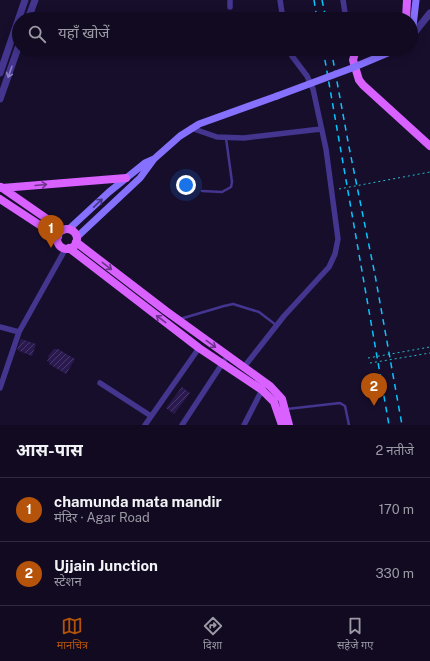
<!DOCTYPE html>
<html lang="hi">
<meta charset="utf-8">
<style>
:root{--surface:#110a21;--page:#1a132a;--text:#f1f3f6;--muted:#9c9aa5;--line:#302b3f;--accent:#b45309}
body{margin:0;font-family:"Public Sans","Noto Sans Devanagari",sans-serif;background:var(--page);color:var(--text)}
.you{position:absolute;left:186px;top:185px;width:14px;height:14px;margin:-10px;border:3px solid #fff;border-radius:50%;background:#1a73e8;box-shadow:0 0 0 6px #1a73e833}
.badge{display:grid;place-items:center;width:26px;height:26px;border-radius:50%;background:var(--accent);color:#fff;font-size:13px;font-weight:700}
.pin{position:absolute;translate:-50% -33px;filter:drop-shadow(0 1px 2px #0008)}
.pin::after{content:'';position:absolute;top:21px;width:14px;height:12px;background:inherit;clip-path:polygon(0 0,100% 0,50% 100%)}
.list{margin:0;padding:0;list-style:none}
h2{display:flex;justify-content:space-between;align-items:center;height:52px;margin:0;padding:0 16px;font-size:17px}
h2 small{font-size:13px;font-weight:400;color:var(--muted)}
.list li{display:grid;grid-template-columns:26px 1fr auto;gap:12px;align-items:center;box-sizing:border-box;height:64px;padding:0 16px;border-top:1px solid var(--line)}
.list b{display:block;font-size:15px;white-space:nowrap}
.list p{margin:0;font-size:13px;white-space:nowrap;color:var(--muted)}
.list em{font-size:13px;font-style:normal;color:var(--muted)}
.icon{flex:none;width:22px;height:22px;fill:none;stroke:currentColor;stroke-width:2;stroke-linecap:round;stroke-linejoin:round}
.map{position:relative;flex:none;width:430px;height:425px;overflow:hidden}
.search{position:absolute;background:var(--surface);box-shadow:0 2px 10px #0003;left:12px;right:12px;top:12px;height:44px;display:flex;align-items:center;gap:10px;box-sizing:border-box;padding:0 14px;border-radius:22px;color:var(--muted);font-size:15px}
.sheet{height:180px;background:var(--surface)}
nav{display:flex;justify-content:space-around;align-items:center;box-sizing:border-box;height:56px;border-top:1px solid var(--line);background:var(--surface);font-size:11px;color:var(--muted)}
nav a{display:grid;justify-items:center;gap:2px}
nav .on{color:var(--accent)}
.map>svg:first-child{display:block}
</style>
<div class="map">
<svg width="430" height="425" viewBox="0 0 430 425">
<defs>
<pattern id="building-hatch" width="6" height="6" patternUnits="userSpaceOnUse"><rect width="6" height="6" fill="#2a194f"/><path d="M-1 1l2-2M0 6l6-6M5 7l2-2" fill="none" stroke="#493a69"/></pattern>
</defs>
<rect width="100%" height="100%" fill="#170e2c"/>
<path fill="url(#building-hatch)" d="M21,339L36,344L32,356L17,350Z
M54,349H58L75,359L66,374L49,364L50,363L47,361L49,358L48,356Z
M182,387L190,393L174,414L166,408Z"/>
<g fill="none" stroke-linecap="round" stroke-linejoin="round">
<path stroke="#44358f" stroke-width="2.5" d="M202,191L222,192L231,187L232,182L226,138
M180,319L224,306L233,304L259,312L276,325
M287,409L340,403L345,406L349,425"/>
<path stroke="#44358f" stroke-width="5.5" d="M230,0V7
M280,0L283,19
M343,0L346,19
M191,128L217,137L244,138L321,129
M0,327L19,332L66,248
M244,367L284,316L329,267L335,254L338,239L326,149L313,89L307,76L292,56L290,49
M100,383L151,416
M0,388L19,332
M145,425L199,348
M182,425L224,361
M244,425L262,390"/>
<path stroke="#44358f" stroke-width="7" d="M28,19L35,0
M411,37L430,13
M0,73L25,0
M0,99L19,45"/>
<path stroke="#8671ff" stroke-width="7" d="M411,32L413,26L416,0
M69,229L109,192L145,163L154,159
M77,237L140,178L154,159L180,136L199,124L277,96"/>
<path stroke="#d861ff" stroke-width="8" d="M406,19L407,0
M366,49L355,53L353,60L359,80L363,85L430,146
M1,187L63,230
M2,188L126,178
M0,199L58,237
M57 239a10 10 0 1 1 20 0a10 10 0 1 1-20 0Z
M76,242L166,311L270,386L282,399L289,425
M69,248L199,348L262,390L274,402L282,425"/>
<path stroke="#06c6ff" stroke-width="1.5" stroke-dasharray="6 5" stroke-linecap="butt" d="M314,0L317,19
M322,0L326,19
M323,49L389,425
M331,49L349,147L375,275L402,425"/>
<path stroke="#24bdc8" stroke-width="1" stroke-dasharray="2 3" stroke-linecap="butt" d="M339,189L430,172
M368,358L430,347
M370,363L430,353"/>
<path stroke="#8671ff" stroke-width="7" d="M277,96L352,68L395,50"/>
</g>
<defs><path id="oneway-shaft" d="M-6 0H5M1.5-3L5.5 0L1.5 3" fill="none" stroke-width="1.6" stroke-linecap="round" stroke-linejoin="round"/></defs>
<use stroke="#8c7fc1" href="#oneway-shaft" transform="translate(10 72) rotate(109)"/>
<g stroke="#6e338b">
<use href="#oneway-shaft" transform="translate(41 185) rotate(-5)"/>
<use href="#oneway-shaft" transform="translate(107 266) rotate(38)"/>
<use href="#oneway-shaft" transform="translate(161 319) rotate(-143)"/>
<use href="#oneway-shaft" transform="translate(211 344) rotate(36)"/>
</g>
<use stroke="#433680" href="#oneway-shaft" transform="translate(98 203) rotate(-44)"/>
</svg>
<div class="you"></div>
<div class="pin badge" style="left:51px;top:248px">1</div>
<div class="pin badge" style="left:374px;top:406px">2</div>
<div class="search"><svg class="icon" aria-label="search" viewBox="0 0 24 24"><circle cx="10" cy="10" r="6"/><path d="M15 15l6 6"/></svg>यहाँ खोजें</div>
</div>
<section class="sheet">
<h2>आस-पास<small>2 नतीजे</small></h2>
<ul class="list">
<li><span class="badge">1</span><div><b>chamunda mata mandir</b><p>मंदिर · Agar Road</p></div><em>170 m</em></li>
<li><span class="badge">2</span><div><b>Ujjain Junction</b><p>स्टेशन</p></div><em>330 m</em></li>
</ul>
</section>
<nav>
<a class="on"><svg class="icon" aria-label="map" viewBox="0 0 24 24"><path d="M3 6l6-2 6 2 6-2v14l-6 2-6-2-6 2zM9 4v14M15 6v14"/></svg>मानचित्र</a>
<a><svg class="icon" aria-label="directions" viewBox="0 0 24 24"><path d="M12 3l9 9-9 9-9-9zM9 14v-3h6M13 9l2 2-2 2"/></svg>दिशा</a>
<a><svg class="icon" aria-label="saved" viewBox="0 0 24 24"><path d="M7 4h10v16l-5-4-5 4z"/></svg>सहेजे गए</a>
</nav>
